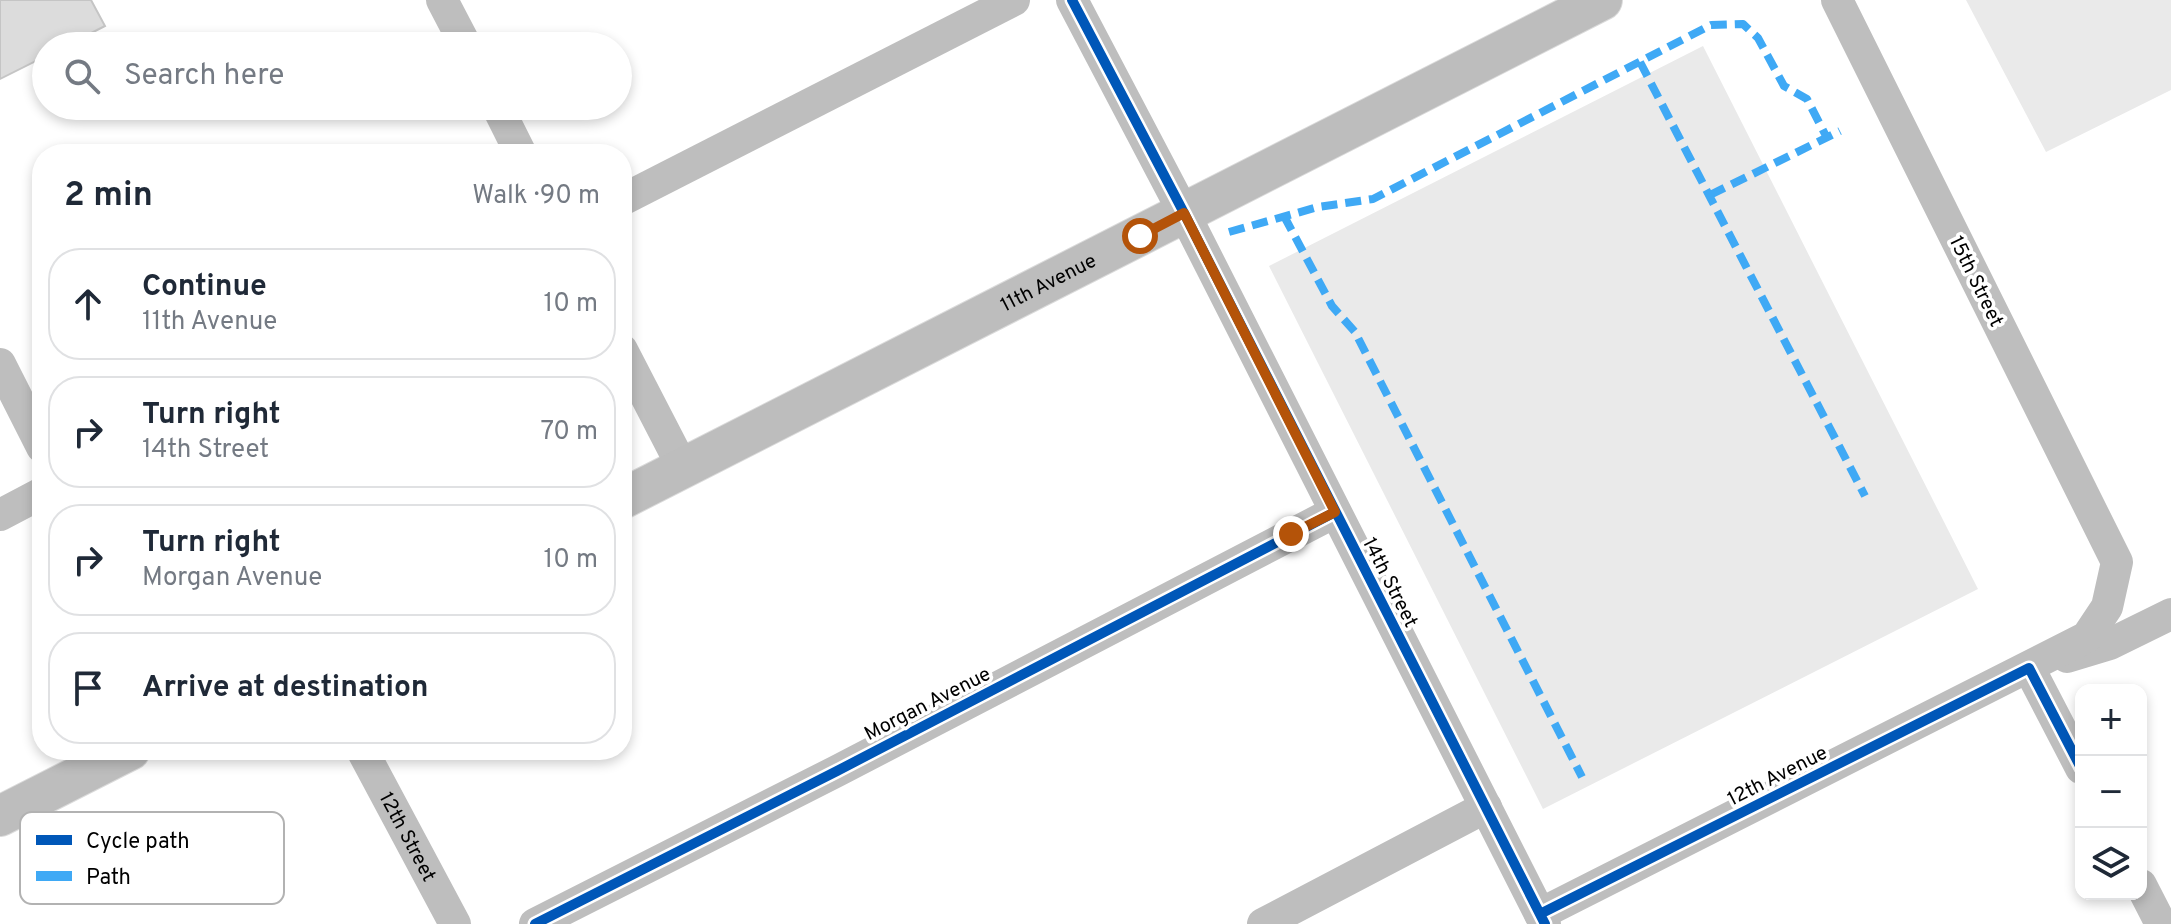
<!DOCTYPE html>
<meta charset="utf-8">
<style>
:root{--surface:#fff;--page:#f2f2f3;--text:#1f2937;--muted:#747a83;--line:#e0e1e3}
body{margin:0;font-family:Overpass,sans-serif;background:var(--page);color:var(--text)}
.controls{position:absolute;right:24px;bottom:24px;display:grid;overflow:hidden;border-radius:16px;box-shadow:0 4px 12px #0003}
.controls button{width:72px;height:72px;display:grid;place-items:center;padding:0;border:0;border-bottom:2px solid var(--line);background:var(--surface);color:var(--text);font:40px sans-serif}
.stop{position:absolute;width:24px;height:24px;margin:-18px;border:6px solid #b45309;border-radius:50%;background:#fff}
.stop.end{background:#b45309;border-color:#fff;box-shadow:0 2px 8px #0008}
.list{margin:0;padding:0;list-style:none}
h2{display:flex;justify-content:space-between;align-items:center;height:104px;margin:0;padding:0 32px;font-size:34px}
h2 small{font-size:26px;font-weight:400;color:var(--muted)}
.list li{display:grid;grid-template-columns:52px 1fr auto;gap:24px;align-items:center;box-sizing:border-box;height:112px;margin:0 16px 16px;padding:0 16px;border:2px solid var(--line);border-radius:32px}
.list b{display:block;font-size:30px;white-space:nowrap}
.list p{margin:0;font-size:26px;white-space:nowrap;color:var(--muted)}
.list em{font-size:26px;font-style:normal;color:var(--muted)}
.icon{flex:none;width:44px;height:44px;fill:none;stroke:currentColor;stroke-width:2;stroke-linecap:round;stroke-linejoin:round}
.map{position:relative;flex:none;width:2171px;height:924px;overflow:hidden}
.search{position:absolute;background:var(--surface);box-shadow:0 4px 12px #0003;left:32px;top:32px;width:600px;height:88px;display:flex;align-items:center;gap:20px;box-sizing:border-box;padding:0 28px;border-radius:44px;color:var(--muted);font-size:30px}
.panel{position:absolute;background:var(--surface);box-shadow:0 4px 12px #0003;left:32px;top:144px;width:600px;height:616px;border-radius:32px}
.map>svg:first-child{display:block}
</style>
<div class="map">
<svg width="2171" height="924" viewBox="0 0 2171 924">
<rect width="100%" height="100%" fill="#fff"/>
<path fill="#eaeaea" d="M1966,0H2171V90L2046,152Z
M1703,46L1978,589L1543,809L1269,266Z"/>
<path fill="#dcdcdc" stroke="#c5c5c5" stroke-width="2" d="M0,0H91L105,26L66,46H46V56L0,79Z"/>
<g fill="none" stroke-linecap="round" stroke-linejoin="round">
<defs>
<g id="major">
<path id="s2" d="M622,499L1602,0"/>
<path d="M0,816L130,750"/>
</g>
</defs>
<use href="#major" stroke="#dbdbdb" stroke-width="42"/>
<g stroke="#bebebe" stroke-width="32">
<path d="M442,0L466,46"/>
<path d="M1072,0L1184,213L1545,924"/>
<path d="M497,106L521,154"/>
<path d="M622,200L1014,0"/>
<path d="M622,350L683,468"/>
<path d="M0,364L42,447"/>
<path d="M0,515L42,493"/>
<path d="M2067,657L2110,644L2171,614"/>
<path d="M2029,668L2081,768"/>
<path id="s1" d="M362,750L455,924"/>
<path d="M2141,885L2161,924"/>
<path d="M1540,914L2087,637L2107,607L2117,562L1837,0"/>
<path d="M535,924L837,771L1335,512"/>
<path d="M1263,924L1486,807"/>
</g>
<use href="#major" stroke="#bdbdbd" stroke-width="40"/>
<path stroke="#3fa9f5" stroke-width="8" stroke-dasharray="16 8" stroke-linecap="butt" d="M1640,62L1865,496
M1710,195L1840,131
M1284,216L1332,306L1355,332L1582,777
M1229,232L1318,207L1373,199L1711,25L1743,24L1758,38L1784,86L1807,99L1827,138"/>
<defs>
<path id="cycleway" d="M1072,0L1184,213L1545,924
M1540,914L2029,668L2081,768
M535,924L837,771L1335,512"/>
</defs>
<use href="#cycleway" stroke="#fff" stroke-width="15"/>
<use href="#cycleway" stroke="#0057b8" stroke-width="10"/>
</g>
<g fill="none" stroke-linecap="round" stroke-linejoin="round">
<path stroke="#b45309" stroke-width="10" d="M1140,236L1184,213L1335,512L1291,534"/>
</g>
<g text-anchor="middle" stroke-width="7" stroke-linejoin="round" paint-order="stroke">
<g font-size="20" fill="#000" stroke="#fff">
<text transform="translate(1977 281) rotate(64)" y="7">15th Street</text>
<text dy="7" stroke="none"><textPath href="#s2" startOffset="478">11th Avenue</textPath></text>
<text transform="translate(1391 582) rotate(63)" y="7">14th Street</text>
<text transform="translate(927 703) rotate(-27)" y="7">Morgan Avenue</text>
<text transform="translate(1777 775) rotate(-27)" y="7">12th Avenue</text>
<text dy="7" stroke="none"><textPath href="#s1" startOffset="98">12th Street</textPath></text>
</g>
</g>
<rect x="20" y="812" width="264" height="92" rx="12" fill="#fff" stroke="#b2b2b2" stroke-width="2"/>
<rect x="36" y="835" width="36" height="10" fill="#0057b8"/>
<rect x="36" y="871" width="36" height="10" fill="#3fa9f5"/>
<g font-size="22" fill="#000">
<text x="86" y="848">Cycle path</text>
<text x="86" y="884">Path</text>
</g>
</svg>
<div class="controls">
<button>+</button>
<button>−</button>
<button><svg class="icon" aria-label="layers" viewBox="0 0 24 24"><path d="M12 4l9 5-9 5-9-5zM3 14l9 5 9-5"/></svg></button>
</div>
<div class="stop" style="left:1140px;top:236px"></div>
<div class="stop end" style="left:1291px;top:534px"></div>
<div class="search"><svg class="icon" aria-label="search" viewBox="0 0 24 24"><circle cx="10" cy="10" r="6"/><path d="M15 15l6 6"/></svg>Search here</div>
<section class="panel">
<h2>2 min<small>Walk · 90 m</small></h2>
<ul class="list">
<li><svg class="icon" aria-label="ahead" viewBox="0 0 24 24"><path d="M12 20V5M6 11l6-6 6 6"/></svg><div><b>Continue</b><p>11th Avenue</p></div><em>10 m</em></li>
<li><svg class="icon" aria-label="right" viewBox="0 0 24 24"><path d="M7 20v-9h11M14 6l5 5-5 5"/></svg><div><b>Turn right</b><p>14th Street</p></div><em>70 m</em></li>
<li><svg class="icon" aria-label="right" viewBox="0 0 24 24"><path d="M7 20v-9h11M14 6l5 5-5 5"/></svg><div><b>Turn right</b><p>Morgan Avenue</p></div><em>10 m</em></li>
<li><svg class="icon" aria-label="arrive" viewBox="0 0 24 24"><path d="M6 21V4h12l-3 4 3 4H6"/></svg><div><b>Arrive at destination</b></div></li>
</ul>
</section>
</div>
